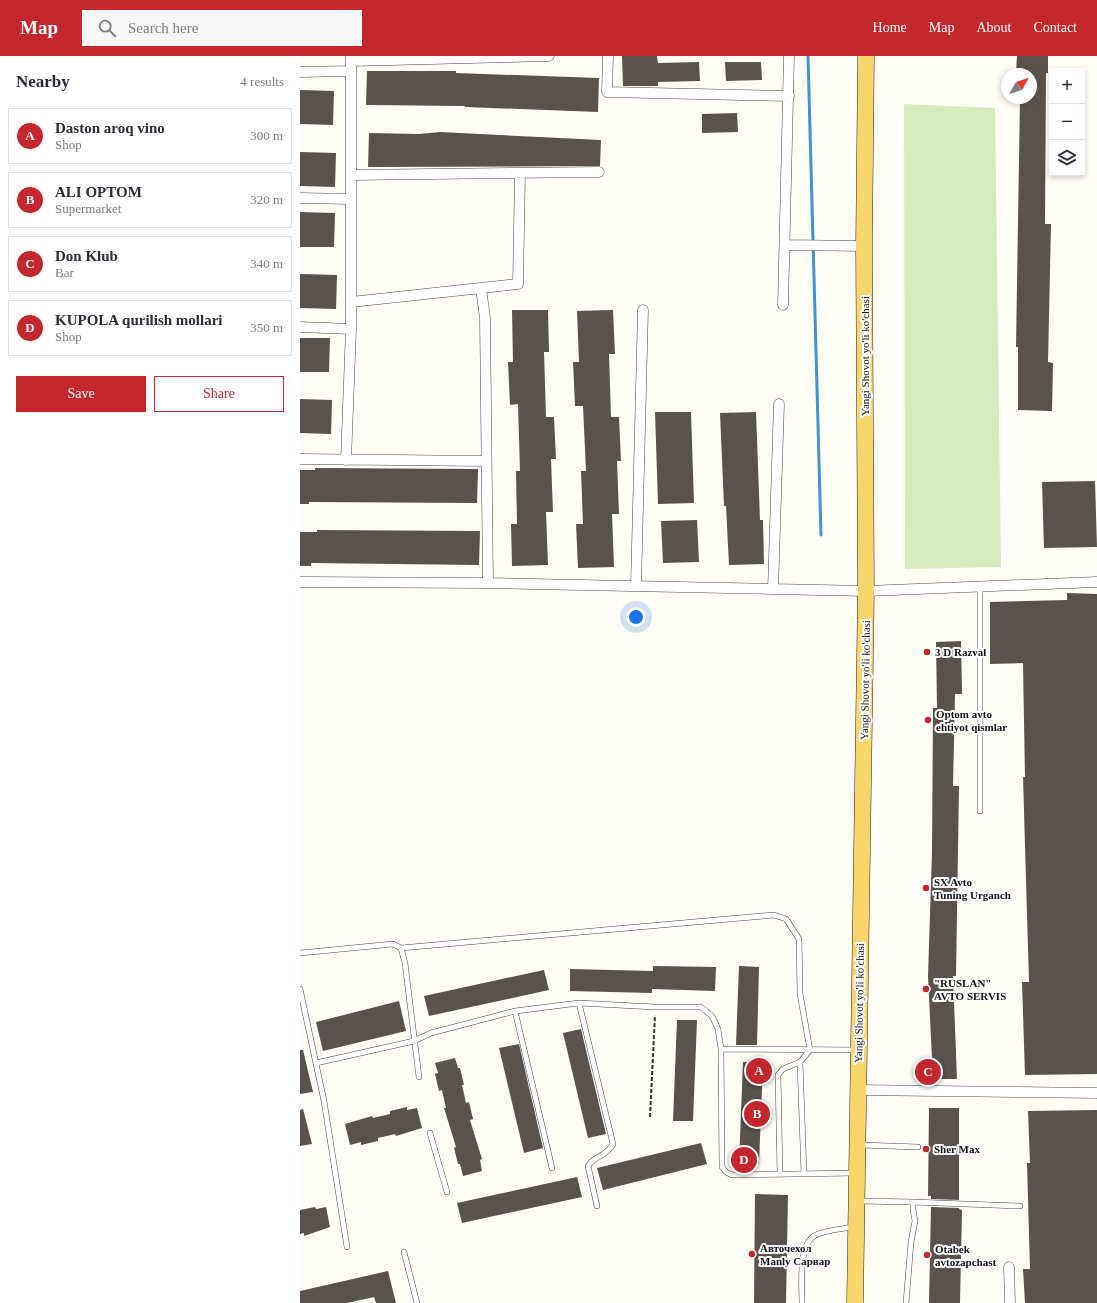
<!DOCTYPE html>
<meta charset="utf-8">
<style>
:root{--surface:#fff;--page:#f7f7f7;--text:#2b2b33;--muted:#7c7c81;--line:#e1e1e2;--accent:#c4262e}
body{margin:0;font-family:Georgia,serif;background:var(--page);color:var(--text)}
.controls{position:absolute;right:12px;top:12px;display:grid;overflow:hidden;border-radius:0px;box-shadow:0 2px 6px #0003}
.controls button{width:36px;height:36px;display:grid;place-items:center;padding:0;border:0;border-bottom:1px solid var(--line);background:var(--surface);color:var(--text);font:20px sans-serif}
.compass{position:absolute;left:701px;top:12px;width:36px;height:36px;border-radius:50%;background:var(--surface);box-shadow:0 2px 6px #0003;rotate:50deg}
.you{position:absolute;left:336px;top:561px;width:14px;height:14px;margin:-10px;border:3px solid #fff;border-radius:50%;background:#1a73e8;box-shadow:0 0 0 6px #1a73e833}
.badge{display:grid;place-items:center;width:26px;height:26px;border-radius:50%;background:var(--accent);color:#fff;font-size:13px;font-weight:700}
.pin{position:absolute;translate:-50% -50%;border:2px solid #fff;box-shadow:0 1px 4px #0006}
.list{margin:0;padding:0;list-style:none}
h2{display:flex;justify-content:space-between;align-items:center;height:52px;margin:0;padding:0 16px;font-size:17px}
h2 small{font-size:13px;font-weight:400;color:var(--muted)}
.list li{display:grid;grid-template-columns:26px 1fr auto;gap:12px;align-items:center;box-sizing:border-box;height:56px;margin:0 8px 8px;padding:0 8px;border:1px solid var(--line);border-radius:0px}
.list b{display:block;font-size:15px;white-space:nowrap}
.list p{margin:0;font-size:13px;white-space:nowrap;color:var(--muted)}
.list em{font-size:13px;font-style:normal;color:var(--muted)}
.actions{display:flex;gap:8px;padding:12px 16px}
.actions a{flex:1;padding:9px 0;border:1px solid var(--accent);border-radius:0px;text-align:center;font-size:14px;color:var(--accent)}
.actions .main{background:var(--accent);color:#fff}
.icon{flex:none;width:22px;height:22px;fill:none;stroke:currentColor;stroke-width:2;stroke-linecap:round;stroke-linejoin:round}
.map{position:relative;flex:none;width:797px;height:1247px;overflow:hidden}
header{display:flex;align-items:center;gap:24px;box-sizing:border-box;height:56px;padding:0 20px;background:var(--accent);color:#fff}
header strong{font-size:19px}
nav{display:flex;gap:22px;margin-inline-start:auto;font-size:14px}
.search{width:280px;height:36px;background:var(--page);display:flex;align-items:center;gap:10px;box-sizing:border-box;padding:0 14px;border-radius:0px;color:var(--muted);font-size:15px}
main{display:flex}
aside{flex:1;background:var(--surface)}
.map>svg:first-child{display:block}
</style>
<header>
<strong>Map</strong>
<div class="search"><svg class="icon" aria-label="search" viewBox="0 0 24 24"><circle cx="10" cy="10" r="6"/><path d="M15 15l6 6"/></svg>Search here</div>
<nav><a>Home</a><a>Map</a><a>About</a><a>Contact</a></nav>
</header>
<main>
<aside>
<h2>Nearby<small>4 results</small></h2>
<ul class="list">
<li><span class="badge">A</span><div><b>Daston aroq vino</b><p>Shop</p></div><em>300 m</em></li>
<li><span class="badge">B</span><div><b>ALI OPTOM</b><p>Supermarket</p></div><em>320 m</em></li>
<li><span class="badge">C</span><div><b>Don Klub</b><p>Bar</p></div><em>340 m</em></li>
<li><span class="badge">D</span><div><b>KUPOLA qurilish mollari</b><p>Shop</p></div><em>350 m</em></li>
</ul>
<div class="actions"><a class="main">Save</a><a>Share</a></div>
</aside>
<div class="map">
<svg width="797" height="1247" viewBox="0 0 797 1247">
<rect width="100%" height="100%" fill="#fffdf5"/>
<path fill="#d5ebbd" d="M604,48L695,52L701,511L605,513Z"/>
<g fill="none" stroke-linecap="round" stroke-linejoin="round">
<path stroke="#3f96cf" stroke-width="3" d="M508,0L521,479"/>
</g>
<path fill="#5a524d" d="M322,0H357L358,7L399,6L400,25L358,26V30H323Z
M717,0H748V17H746L745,168H751L748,306L753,307L752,355L718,354V291H716L720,42H731V17L716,16Z
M425,6H461L462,24L426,25Z
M67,15H156V17L299,22L298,56L165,51V50L66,49Z
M0,34L34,35L33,69L0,68Z
M437,57L438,76L402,77V58Z
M140,76L301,84L300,110L68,111L69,77L119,78Z
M0,96L36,97L35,131L0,130Z
M0,156L35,157L34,191H0Z
M0,218L37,219L36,253L0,252Z
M212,254H248L249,296H244L246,361H254L256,403H251L253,456H246L248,509L212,510L211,468H217L216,415H220L218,348L210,349L208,306H213Z
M313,254L315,298H309L311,361H319L321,405H317L319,458H312L314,511L278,512L276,468H283L281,415H286L283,350H275L273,306H279L277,255Z
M0,282H30L29,316H0Z
M0,343L32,344L31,378L0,377Z
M355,356H391L394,447L358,448Z
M456,356L460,464H463L464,508L429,509L426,450H424L420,357Z
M15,412L178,413L177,447L9,446V448H0V414H15Z
M795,425L797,491L744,492L742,426Z
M397,464L399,506L363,507L361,465Z
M17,474L180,475L179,509L11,507V510H0V476H17Z
M767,537L797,538V1018L725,1019L722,926H729L723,721H725L723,607L690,608V546L767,544Z
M661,585L662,638H655L653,730H659L656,920H653L657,1023H633L628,920L632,796L633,652H637L636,586Z
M353,910L416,911L415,935L352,933V937L270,935V913L353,915Z
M439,910L459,911L457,989H436Z
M244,914L249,934L129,960L124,940Z
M99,945L106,975L23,995L16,966Z
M377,964H397L393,1065H373Z
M281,973L306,1078L288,1082L263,977Z
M219,988L243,1092L224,1097L199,992Z
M0,994H3L13,1036L0,1038Z
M155,1002L158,1012H160L164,1029H162L166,1047L169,1046L173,1063L170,1064L182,1103L180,1104L182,1115L163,1120L160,1108H158L154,1092L156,1091L144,1052H146L142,1034L139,1035L135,1018L138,1017L135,1007Z
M443,1006L463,1007L459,1108L439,1107Z
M107,1051V1054L117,1052L122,1072L96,1080L95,1078L78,1082V1085L61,1089V1086L50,1089L45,1068L72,1060L73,1062L90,1058V1055Z
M629,1052H659V1144L631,1143V1140H628Z
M3,1053L12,1088L0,1090V1054Z
M797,1054V1247H725L723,1213H730L727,1107H730L728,1055Z
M401,1087L407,1108L303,1134L297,1112Z
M277,1121L282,1141L162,1167L157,1147Z
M455,1138L488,1139L486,1247H454Z
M15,1151L16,1153L26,1151L30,1171L4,1180V1177L0,1178V1154Z
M631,1151L659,1152V1153L662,1154L660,1247H629Z
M88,1215L96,1247H76L74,1241L47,1247H0V1235Z"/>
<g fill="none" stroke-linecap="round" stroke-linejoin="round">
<defs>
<path id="lane" d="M680,531V755
M101,892L474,859L486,863L499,883L500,938L510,994L500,1006L483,1013L478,1019L480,1118
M0,897L93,888L101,892L105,907L119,1021
M0,933L24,1045L47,1191
M279,947L313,1088C306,1101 294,1100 288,1110L297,1150
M215,955L252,1112
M421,993L422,1111L426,1116L432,1119L554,1117
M500,1006L504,1118
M16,1007L114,985L131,977L215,955L279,947L355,951H401L412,960L418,973L421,993L556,994
M130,1077L147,1136
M560,1089L618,1091
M559,1145L613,1146V1154L615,1165L611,1186L606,1247
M613,1146L720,1150
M104,1196L117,1247
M502,1247C502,1229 498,1190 514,1180C524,1174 542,1173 553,1171"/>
<path id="street" d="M308,0L307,36L489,40
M51,5L249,0
M0,16L51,15
M51,119L299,116
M0,142L51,143
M485,189L564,190
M181,232L185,262L188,527
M51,246L218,228L220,117
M483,249L489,0
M0,271L51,273
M0,403L185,405
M46,404L51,273V0
M0,526L188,527L566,535L797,526
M336,530L343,254
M473,533L479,348
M557,1034L797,1037
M709,1211L710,1247"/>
<path id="primary" d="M555,1247L566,535L564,190L566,0"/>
</defs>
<use href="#lane" stroke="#444" stroke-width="6"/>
<use href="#street" stroke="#444" stroke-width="11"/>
<use href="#primary" stroke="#222" stroke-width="17"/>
<path stroke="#333" stroke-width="2" stroke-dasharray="4 2" stroke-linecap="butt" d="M350,1061L355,959"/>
<use href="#lane" stroke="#fff" stroke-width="5"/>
<use href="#street" stroke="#fff" stroke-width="10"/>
<use href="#primary" stroke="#f9d66b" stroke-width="16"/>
</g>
<g fill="#c4262e" stroke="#fff" stroke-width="1.5">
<circle cx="627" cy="596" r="4"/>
<circle cx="628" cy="664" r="4"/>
<circle cx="626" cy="832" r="4"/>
<circle cx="626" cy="933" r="4"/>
<circle cx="626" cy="1093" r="4"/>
<circle cx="452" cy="1198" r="4"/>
<circle cx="627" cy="1199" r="4"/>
</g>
<g text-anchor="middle" stroke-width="4" stroke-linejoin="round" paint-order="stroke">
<g font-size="11" fill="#111" stroke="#fff">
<text transform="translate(565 300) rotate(-90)" y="4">Yangi Shovot yo'li ko'chasi</text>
<text transform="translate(565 624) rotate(-89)" y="4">Yangi Shovot yo'li ko'chasi</text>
<text transform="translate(559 947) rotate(-89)" y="4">Yangi Shovot yo'li ko'chasi</text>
</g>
<g font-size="11" font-weight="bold" fill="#111" stroke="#fff" text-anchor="start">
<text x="635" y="600">3 D Razval</text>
<text x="636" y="662">Optom avto<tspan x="636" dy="13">ehtiyot qismlar</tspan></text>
<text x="634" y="830">SX Avto<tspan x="634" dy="13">Tuning Urganch</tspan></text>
<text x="634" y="931">"RUSLAN"<tspan x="634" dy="13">AVTO SERVIS</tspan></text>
<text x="634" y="1097">Sher Max</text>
<text x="460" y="1196">Авточехол<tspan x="460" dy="13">Manly Сарвар</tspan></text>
<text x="635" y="1197">Otabek<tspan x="635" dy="13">avtozapchast</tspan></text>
</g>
</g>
</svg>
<div class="controls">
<button>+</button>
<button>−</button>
<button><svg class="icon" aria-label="layers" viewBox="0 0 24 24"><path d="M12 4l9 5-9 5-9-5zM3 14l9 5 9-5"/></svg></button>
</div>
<svg class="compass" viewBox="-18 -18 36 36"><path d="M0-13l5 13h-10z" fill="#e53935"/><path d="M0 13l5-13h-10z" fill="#7c7c81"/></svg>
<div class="you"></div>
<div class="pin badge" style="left:459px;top:1015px">A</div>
<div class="pin badge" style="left:457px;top:1058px">B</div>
<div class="pin badge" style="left:628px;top:1016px">C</div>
<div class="pin badge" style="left:444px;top:1104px">D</div>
</div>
</main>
